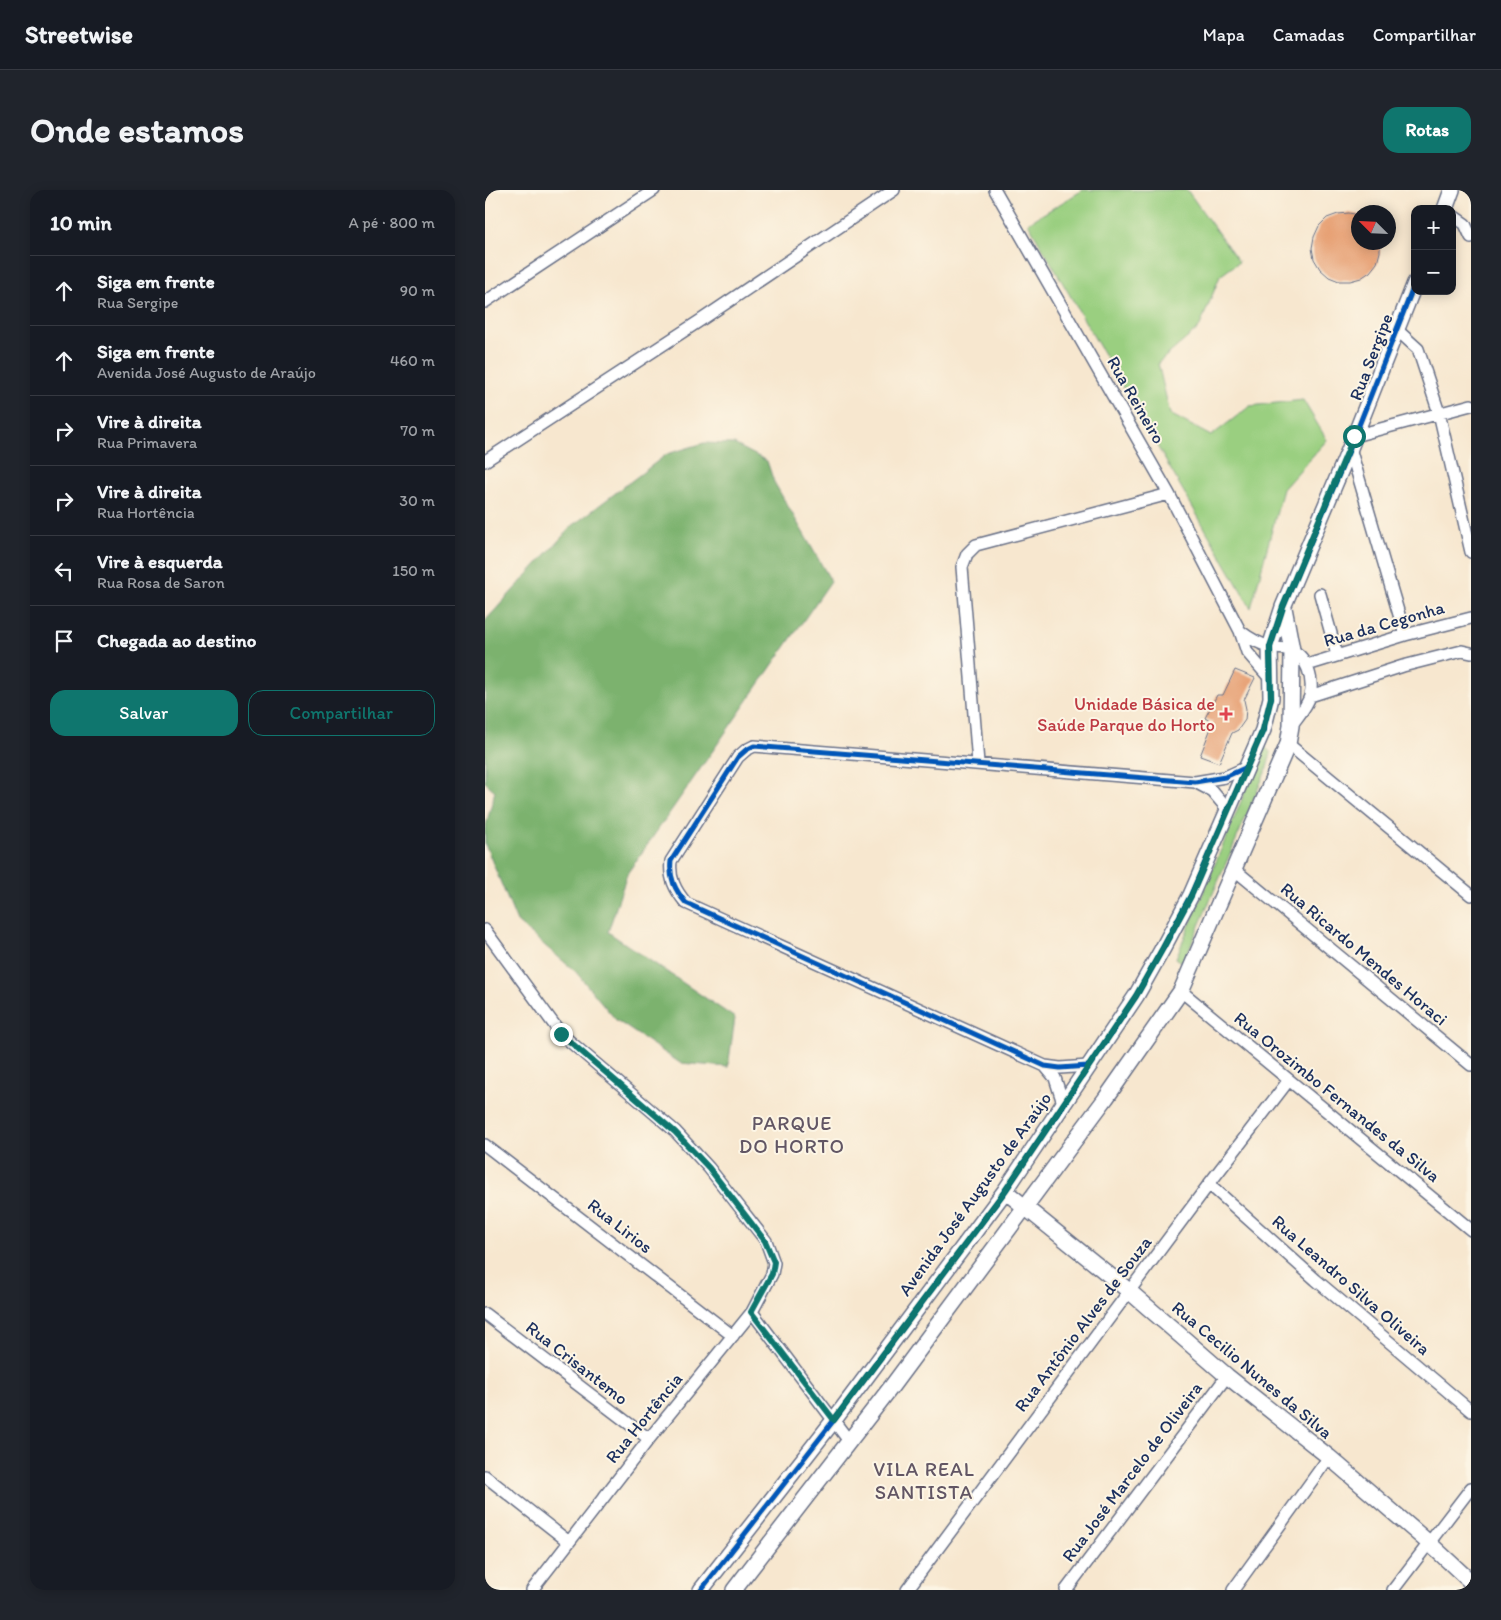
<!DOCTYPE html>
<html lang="pt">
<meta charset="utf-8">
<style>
:root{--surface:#171b24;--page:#20242c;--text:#f1f3f6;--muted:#9ea1a6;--line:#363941;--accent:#0f766e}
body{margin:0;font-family:Itim,sans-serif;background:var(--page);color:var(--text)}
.controls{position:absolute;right:15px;top:15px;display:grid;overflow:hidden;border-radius:10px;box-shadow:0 2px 12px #0003}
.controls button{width:45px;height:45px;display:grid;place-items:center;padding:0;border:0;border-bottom:1px solid var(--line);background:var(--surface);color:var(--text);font:25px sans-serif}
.compass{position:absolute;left:866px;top:15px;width:45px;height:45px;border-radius:50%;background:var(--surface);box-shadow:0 2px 12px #0003;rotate:294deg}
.stop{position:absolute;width:15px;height:15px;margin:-11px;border:4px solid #0f766e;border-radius:50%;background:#fff}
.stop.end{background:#0f766e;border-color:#fff;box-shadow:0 1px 5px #0008}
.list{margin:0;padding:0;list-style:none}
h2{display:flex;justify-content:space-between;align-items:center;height:65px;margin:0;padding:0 20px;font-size:21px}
h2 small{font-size:16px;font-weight:400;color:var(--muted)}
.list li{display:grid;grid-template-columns:32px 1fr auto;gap:15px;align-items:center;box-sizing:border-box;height:70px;padding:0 20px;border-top:1px solid var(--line)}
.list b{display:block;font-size:19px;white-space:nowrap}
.list p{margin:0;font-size:16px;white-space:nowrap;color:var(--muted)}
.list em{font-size:16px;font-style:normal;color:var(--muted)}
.actions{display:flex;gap:10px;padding:15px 20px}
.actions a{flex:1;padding:11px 0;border:1px solid var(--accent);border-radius:15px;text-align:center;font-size:18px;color:var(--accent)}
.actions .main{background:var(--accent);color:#fff}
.icon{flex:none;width:28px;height:28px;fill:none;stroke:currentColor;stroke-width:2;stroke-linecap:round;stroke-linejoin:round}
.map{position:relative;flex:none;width:986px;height:1400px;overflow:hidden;border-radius:15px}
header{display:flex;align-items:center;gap:30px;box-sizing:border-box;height:70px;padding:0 25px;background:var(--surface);border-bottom:1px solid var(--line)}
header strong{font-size:24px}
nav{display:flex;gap:28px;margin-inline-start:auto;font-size:18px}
.intro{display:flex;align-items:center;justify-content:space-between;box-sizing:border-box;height:120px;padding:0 30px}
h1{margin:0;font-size:35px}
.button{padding:12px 22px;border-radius:15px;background:var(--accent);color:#fff;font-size:18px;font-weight:700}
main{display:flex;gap:30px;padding:0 30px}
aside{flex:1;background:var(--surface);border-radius:15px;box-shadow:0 2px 12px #0003}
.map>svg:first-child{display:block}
</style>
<header>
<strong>Streetwise</strong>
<nav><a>Mapa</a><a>Camadas</a><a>Compartilhar</a></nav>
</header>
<div class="intro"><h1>Onde estamos</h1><a class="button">Rotas</a></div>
<main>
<aside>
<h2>10 min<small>A pé · 800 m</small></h2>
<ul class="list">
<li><svg class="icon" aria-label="ahead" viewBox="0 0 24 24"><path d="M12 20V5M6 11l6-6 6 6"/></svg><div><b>Siga em frente</b><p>Rua Sergipe</p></div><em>90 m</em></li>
<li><svg class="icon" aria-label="ahead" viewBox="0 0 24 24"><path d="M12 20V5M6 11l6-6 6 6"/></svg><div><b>Siga em frente</b><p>Avenida José Augusto de Araújo</p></div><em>460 m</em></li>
<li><svg class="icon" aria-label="right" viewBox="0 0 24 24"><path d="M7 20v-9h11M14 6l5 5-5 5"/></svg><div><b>Vire à direita</b><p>Rua Primavera</p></div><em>70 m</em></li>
<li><svg class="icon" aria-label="right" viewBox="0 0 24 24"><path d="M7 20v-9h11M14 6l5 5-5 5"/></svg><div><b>Vire à direita</b><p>Rua Hortência</p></div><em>30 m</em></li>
<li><svg class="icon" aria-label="left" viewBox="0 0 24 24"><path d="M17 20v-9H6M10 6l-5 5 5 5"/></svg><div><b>Vire à esquerda</b><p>Rua Rosa de Saron</p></div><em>150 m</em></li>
<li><svg class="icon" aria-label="arrive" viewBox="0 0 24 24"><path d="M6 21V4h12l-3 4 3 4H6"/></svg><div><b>Chegada ao destino</b></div></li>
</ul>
<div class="actions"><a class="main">Salvar</a><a>Compartilhar</a></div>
</aside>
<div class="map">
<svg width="986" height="1400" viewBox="0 0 986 1400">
<rect width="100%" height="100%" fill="#fcf5e5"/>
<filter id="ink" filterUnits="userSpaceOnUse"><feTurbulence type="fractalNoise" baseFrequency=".02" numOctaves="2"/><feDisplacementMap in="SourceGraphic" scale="10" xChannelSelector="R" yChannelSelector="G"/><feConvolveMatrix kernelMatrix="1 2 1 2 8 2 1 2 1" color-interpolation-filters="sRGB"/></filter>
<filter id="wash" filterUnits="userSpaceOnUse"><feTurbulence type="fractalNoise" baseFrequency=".0096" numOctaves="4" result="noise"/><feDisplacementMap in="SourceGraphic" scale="20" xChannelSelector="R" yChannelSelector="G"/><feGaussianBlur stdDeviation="1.12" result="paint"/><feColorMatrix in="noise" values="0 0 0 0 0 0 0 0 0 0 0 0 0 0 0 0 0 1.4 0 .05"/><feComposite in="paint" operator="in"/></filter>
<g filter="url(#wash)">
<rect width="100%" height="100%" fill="#f7e7cf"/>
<path fill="#9acf80" stroke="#5a7f6f" d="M598,0H702L754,72L735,86L714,138L673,173L685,224L726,246L765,216L818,210L842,250L798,299L766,418L543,33Z
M779,556L786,563L782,578L698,773L691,768Z"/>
<path fill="#7bb26e" stroke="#4b7066" d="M219,253L249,254L282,271L289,292L346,391L142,684L123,742L250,828L243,877L195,873L131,830L91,782L32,732L0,654V639L10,601L0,592V431L87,336L182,264Z"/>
<g id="blocks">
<path fill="#e69d70" d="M864,23L874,25V52H895V62L892,73L885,82L876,88L865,91H854L844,87L835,79L829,69L827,58L829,47L834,36L842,28L853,24Z
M750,480L770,488L759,510L761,519L760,530L753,540L747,543L734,573L715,566L728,533L720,528L732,505H738Z"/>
</g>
</g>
<g filter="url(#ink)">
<use href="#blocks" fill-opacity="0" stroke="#686f86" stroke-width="1"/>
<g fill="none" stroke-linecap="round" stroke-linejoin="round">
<defs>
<path id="minor" d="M510,0L684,304L755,441L762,462L787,491
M967,25L980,34L986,47
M0,112L169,0
M911,139L933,159L954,223L986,362
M869,246L986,215
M865,258L920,445
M0,271L216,130L409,0
M835,404L852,465
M755,441C764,448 774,454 786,457C792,459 799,458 805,460C822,465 829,490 825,506C822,517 812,527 806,536
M822,475L920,445L986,428
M825,506L918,476L977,461L986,463
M803,554L986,705
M493,573L477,377L482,364L491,355L684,304
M710,592L727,601L744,621
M750,680L986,875
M0,740L76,844L190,941L224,978L281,1051L289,1073L287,1084L267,1122L164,1249L47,1400
M696,801L986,1040
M560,876L570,888L578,913
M603,876L575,878L560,876L201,713C190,700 184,688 186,671L253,567L261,560L269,556L710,592L740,587L762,577
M0,955L248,1146
M724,994L831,1090L986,1221
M267,1122L364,1251
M0,1124L164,1249
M0,1286L84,1352
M422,1400L724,994L804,890
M581,1400L742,1186
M748,1400L844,1267
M908,1400L986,1298"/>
<path id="tertiary" d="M960,19L967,0
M520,1001L644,1101L742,1186L844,1267L944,1353L986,1392
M216,1400L349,1230L520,1001L651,806L678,758L706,705L778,540L786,508L785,457L798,417L865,258L930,93
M249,1400L407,1196L621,908L696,801L803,554L806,536L807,460L799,418"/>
</defs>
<use href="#minor" stroke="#686f86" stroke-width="14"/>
<use href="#tertiary" stroke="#686f86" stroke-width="18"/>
<use href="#minor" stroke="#fff" stroke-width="11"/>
<use href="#tertiary" stroke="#fff" stroke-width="15"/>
<defs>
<path id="cycleway" d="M603,876L575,878L560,876L201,713C190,700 184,688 186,671L253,567L261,560L269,556L710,592L740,587L762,577
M216,1400L349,1230L520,1001L651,806L678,758L706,705L778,540L786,508L785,457L798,417L865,258L930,93"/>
</defs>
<use href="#cycleway" stroke="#fcf5e5" stroke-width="8"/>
<use href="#cycleway" stroke="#0057b8" stroke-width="5"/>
</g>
</g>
<g fill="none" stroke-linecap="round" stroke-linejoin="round" filter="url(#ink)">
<path stroke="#0f766e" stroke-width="6" d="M76,844L190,942L224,978L280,1051L289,1072L287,1084L266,1122L349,1230L520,1001L651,806L678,758L706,706L778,540L786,508L785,457L798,417L869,246"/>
</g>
<path fill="#e0444e" stroke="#fcf5e5" stroke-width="2" d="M738.5 516.5h5v5h5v5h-5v5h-5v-5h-5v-5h5z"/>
<g text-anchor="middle" stroke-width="4" stroke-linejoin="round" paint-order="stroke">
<g font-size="18" fill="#1b2f5e" stroke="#fcf5e5">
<text transform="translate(886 167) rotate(-69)" y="6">Rua Sergipe</text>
<text transform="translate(651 210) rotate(60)" y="6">Rua Reineiro</text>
<text transform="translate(899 434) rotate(-16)" y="6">Rua da Cegonha</text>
<text transform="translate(879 764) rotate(40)" y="6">Rua Ricardo Mendes Horaci</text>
<text transform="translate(852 907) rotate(39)" y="6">Rua Orozimbo Fernandes da Silva</text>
<text transform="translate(490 1004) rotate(-54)" y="6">Avenida José Augusto de Araújo</text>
<text transform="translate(135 1036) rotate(38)" y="6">Rua Lirios</text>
<text transform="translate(866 1095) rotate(41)" y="6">Rua Leandro Silva Oliveira</text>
<text transform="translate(598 1134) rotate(-53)" y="6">Rua Antônio Alves de Souza</text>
<text transform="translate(92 1173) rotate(38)" y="6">Rua Crisantemo</text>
<text transform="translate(767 1180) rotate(40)" y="6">Rua Cecilio Nunes da Silva</text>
<text transform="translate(159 1228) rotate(-51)" y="6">Rua Hortência</text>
<text transform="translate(647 1282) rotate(-53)" y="6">Rua José Marcelo de Oliveira</text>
</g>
<g font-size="18" fill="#be3a42" stroke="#fcf5e5" text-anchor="end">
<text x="730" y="520">Unidade Básica de<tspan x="730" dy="21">Saúde Parque do Horto</tspan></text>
</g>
<g font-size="20" letter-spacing="1" fill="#625664" stroke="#fcf5e5">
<text x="307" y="940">PARQUE<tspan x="307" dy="23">DO HORTO</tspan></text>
<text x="439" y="1286">VILA REAL<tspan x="439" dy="23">SANTISTA</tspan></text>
</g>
</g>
</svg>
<div class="controls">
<button>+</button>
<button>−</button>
</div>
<svg class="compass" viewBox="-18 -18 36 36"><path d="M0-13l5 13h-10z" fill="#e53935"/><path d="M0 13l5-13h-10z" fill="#9ea1a6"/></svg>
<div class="stop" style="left:869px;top:246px"></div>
<div class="stop end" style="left:76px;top:844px"></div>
</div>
</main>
